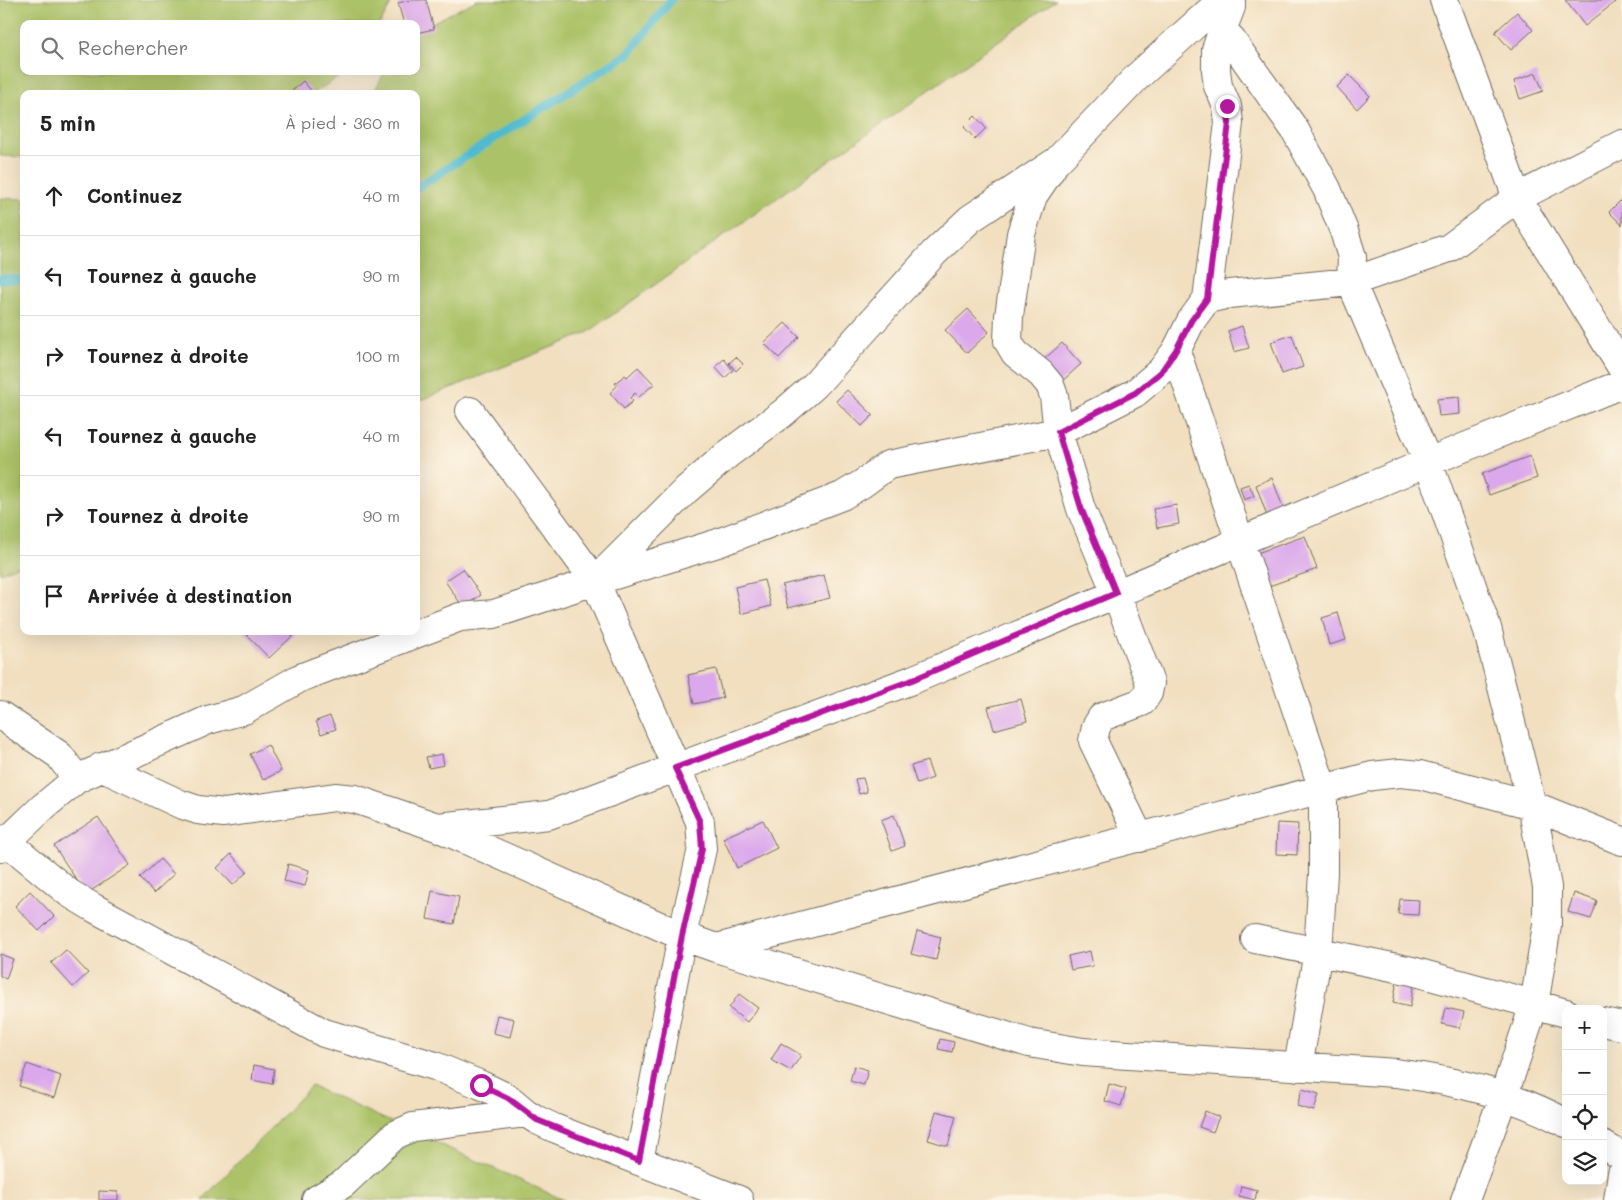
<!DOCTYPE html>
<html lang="fr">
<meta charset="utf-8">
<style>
:root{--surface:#fff;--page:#f6f6f6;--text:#222;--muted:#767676;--line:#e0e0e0}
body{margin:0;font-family:Mali,sans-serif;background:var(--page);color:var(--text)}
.controls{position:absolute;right:15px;bottom:15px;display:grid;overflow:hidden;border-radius:10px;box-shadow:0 5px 20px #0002}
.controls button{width:45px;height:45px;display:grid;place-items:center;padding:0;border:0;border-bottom:1px solid var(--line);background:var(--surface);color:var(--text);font:25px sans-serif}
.stop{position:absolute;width:15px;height:15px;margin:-11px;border:4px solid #b5179e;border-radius:50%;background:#fff}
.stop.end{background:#b5179e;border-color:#fff;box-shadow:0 1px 5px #0008}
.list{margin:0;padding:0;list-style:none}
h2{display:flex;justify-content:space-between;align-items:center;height:65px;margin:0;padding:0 20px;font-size:21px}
h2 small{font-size:16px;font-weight:400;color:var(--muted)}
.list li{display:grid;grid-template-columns:32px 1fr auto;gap:15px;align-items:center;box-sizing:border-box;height:80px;padding:0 20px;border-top:1px solid var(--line)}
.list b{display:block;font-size:19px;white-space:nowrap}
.list em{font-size:16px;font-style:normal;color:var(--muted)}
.icon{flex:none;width:28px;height:28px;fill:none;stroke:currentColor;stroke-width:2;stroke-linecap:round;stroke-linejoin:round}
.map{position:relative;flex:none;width:1622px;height:1200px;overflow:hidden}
.search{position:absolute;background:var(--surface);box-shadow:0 5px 20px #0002;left:20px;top:20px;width:400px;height:55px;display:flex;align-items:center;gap:12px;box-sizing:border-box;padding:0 18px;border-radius:10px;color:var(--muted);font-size:19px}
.panel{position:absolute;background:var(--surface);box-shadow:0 5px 20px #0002;left:20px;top:90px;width:400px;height:545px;border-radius:10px}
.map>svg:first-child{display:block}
</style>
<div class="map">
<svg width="1622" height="1200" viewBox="0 0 1622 1200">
<rect width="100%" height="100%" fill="#fcf5e5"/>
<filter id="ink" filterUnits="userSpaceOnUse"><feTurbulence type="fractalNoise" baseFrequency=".02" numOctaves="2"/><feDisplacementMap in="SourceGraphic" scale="10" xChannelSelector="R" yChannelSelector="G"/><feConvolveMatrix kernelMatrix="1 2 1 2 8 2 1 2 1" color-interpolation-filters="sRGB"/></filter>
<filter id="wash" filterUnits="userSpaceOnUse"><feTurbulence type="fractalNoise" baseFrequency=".0096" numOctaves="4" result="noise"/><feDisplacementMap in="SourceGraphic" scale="20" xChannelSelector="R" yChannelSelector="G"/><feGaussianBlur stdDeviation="1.12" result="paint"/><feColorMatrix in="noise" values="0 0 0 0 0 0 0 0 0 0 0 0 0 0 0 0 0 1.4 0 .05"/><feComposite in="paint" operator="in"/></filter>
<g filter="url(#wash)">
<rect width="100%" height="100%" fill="#f1dfc0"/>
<path fill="#acc267" stroke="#6c7649" d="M0,0H393L380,24H24V71H348L312,94H24V157L0,156Z
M477,0H1056L587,333L416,402V94H373L385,71H416V31Z
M0,198L24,199V563L0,573Z
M311,1086L564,1200H202Z"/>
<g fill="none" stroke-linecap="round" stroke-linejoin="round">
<path stroke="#51bbce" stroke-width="9" d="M416,188L628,54L671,0
M0,279L24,280"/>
</g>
<g id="blocks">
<path fill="#dba8ec" d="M411,0H426L434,29L416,33V24H404L398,3Z
M1565,0H1613L1615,2L1585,26Z
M1517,12L1533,30L1511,50L1495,32Z
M1536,73L1543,91L1520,99L1514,81Z
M1349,75L1370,96L1357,109L1337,87Z
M303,81L314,94H289Z
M975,116L986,128L975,139L964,127Z
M1622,199V225L1609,212Z
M968,309L989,332L967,353L945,330Z
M785,323L799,337L779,358L764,343Z
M1242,326L1249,348L1234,352L1228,331Z
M1292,335L1303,367L1282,374L1271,342Z
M1062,343L1081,364L1058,385L1039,364Z
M736,357L743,364L736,371L729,363Z
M724,359L733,370L725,378L715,367Z
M638,367L654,384L639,397L635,393L630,398L633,401L624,409L610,393L617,386L615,383L625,375L627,377Z
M847,390L873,415L862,426L836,401Z
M1459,397L1460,414L1439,416L1437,399Z
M1530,456L1537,478L1489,495L1482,474Z
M1272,478L1284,510L1267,516L1256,485Z
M1249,484L1254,496L1244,500L1240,487Z
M1176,505L1179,524L1157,528L1153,509Z
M1305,536L1317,569L1269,586L1257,553Z
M463,569L481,595L463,607L445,581Z
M824,575L830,598L788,608L782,585Z
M764,580L771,606L741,614L735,587Z
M1338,613L1346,640L1329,645L1322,618Z
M243,631H298L269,658Z
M716,669L723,698L694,704L688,675Z
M1021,699L1027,721L994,730L988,707Z
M330,716L336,729L321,734L316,721Z
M268,745L281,771L263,780L250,754Z
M442,754L444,765L429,768L426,757Z
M927,761L933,778L917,784L911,766Z
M863,778L867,792L859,794L855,779Z
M894,815L905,846L892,851L881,820Z
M98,817L130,865L86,894L54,846Z
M763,820L777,848L737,868L723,838Z
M1277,823L1298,824L1297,855L1276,854Z
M231,854L247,872L233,885L217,868Z
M160,859L174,874L154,893L140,878Z
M288,864L309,870L305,886L284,881Z
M30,891L54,916L39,931L15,906Z
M432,891L459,897L454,924L427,919Z
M1574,893L1597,901L1591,919L1568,912Z
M1400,899L1419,900L1418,915L1398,914Z
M917,931L941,937L936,960L911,954Z
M66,950L88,973L73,987L51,963Z
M1090,951L1093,966L1071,970L1068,956Z
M0,954L13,959L6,979L0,976Z
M1397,980L1414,982L1410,1007L1393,1003Z
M739,994L758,1008L747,1022L729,1008Z
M1446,1008L1464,1012L1460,1028L1442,1024Z
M497,1015L514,1019L510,1037L493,1033Z
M940,1039L954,1042L952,1052L938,1049Z
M781,1043L801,1055L791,1071L771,1060Z
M27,1064L61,1076L54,1098L19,1086Z
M254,1065L274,1069L272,1084L252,1080Z
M854,1066L868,1070L864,1085L850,1081Z
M1109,1084L1126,1089L1121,1106L1105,1101Z
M1302,1089L1319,1094L1314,1111L1297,1106Z
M936,1111L956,1116L948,1146L928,1140Z
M1205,1111L1219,1117L1213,1132L1199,1127Z
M1241,1186L1257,1190L1255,1200L1239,1196Z
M99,1191L118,1192V1200H99Z"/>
</g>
</g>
<g filter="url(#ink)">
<use href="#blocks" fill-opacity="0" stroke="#706a5f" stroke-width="1"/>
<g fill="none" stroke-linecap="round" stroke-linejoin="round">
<defs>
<path id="minor" d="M1231,0V7L1223,28L1295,130L1327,189L1344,231L1352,257L1351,282L1428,462L1487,628L1532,805L1547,887V925L1534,1005L1504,1095L1465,1200
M1444,0L1517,198L1622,368
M1052,168L1033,196L1021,234L1009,316L1008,341L1015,353L1041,374L1050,385L1054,396L1058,432L1081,509L1116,593L1150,683L1148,693L1142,702L1102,717L1096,727L1093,741L1140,838
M1207,299L1229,294L1351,282L1449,248L1517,198L1622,144
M1176,351L1323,789V873L1318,952L1298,1067
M470,411L595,581L700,822L702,849L682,936L639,1161
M599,580L718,543L842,496L862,484L888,465L1058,432L1135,393L1161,371L1176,351L1191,321L1207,299L1229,123L1227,106L1218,86L1216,70V50L1223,28
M0,715L59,755L77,779
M101,767L180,804L198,810L224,813L335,797L355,799L437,827L682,936L716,948L1029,1043L1083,1052L1396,1073C1455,1081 1513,1094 1566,1123
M438,827L549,815L912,680L1428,462L1622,384
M0,839L6,841L69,893L94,908L324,1033L435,1066L481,1085L508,1098L526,1113
M0,848L43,807L77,779L208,720L244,710L300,678L460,617L494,614L595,581L686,490L728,454L783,413L814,386L934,253L970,219L1057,161L1137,77L1222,0
M1255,939L1412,971L1566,1013
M717,948L1372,776L1400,773L1420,775L1532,805L1622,841
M1603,1022L1622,1026
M1603,1145L1622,1156
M316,1200L343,1184L395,1135L413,1127L526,1113L537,1120L554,1128L739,1200
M1618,1200L1622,1173"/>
</defs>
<use href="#minor" stroke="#706a5f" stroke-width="30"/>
<use href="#minor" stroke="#fff" stroke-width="28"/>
</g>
</g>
<g fill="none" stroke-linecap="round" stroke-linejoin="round" filter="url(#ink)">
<path stroke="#b5179e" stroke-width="6" d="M481,1085L508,1098L537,1120L639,1161L682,936L702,849L700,822L675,768L912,680L1116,593L1081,508L1058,432L1135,393L1161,372L1176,350L1191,321L1207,299L1229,123L1227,106"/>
</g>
</svg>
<div class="controls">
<button>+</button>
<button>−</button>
<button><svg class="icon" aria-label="locate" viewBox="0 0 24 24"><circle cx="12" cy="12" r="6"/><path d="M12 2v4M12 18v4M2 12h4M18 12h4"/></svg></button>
<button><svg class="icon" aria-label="layers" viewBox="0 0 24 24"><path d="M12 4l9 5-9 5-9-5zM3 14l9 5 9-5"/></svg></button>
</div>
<div class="stop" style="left:481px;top:1085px"></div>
<div class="stop end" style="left:1227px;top:106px"></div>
<div class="search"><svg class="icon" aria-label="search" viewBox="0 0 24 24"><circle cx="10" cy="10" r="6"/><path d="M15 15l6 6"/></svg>Rechercher</div>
<section class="panel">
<h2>5 min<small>À pied · 360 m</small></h2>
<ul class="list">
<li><svg class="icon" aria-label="ahead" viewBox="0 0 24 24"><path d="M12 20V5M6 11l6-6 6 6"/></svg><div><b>Continuez</b></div><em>40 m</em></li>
<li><svg class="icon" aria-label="left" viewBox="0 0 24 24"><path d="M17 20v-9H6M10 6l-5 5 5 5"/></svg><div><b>Tournez à gauche</b></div><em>90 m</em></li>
<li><svg class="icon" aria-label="right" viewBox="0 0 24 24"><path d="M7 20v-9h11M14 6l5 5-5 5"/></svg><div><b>Tournez à droite</b></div><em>100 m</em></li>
<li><svg class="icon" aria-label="left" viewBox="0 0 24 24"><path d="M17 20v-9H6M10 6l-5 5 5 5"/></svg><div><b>Tournez à gauche</b></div><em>40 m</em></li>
<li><svg class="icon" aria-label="right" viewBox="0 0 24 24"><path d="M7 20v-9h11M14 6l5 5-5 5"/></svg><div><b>Tournez à droite</b></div><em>90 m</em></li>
<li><svg class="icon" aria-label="arrive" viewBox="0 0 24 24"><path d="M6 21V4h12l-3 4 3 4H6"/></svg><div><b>Arrivée à destination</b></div></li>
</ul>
</section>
</div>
